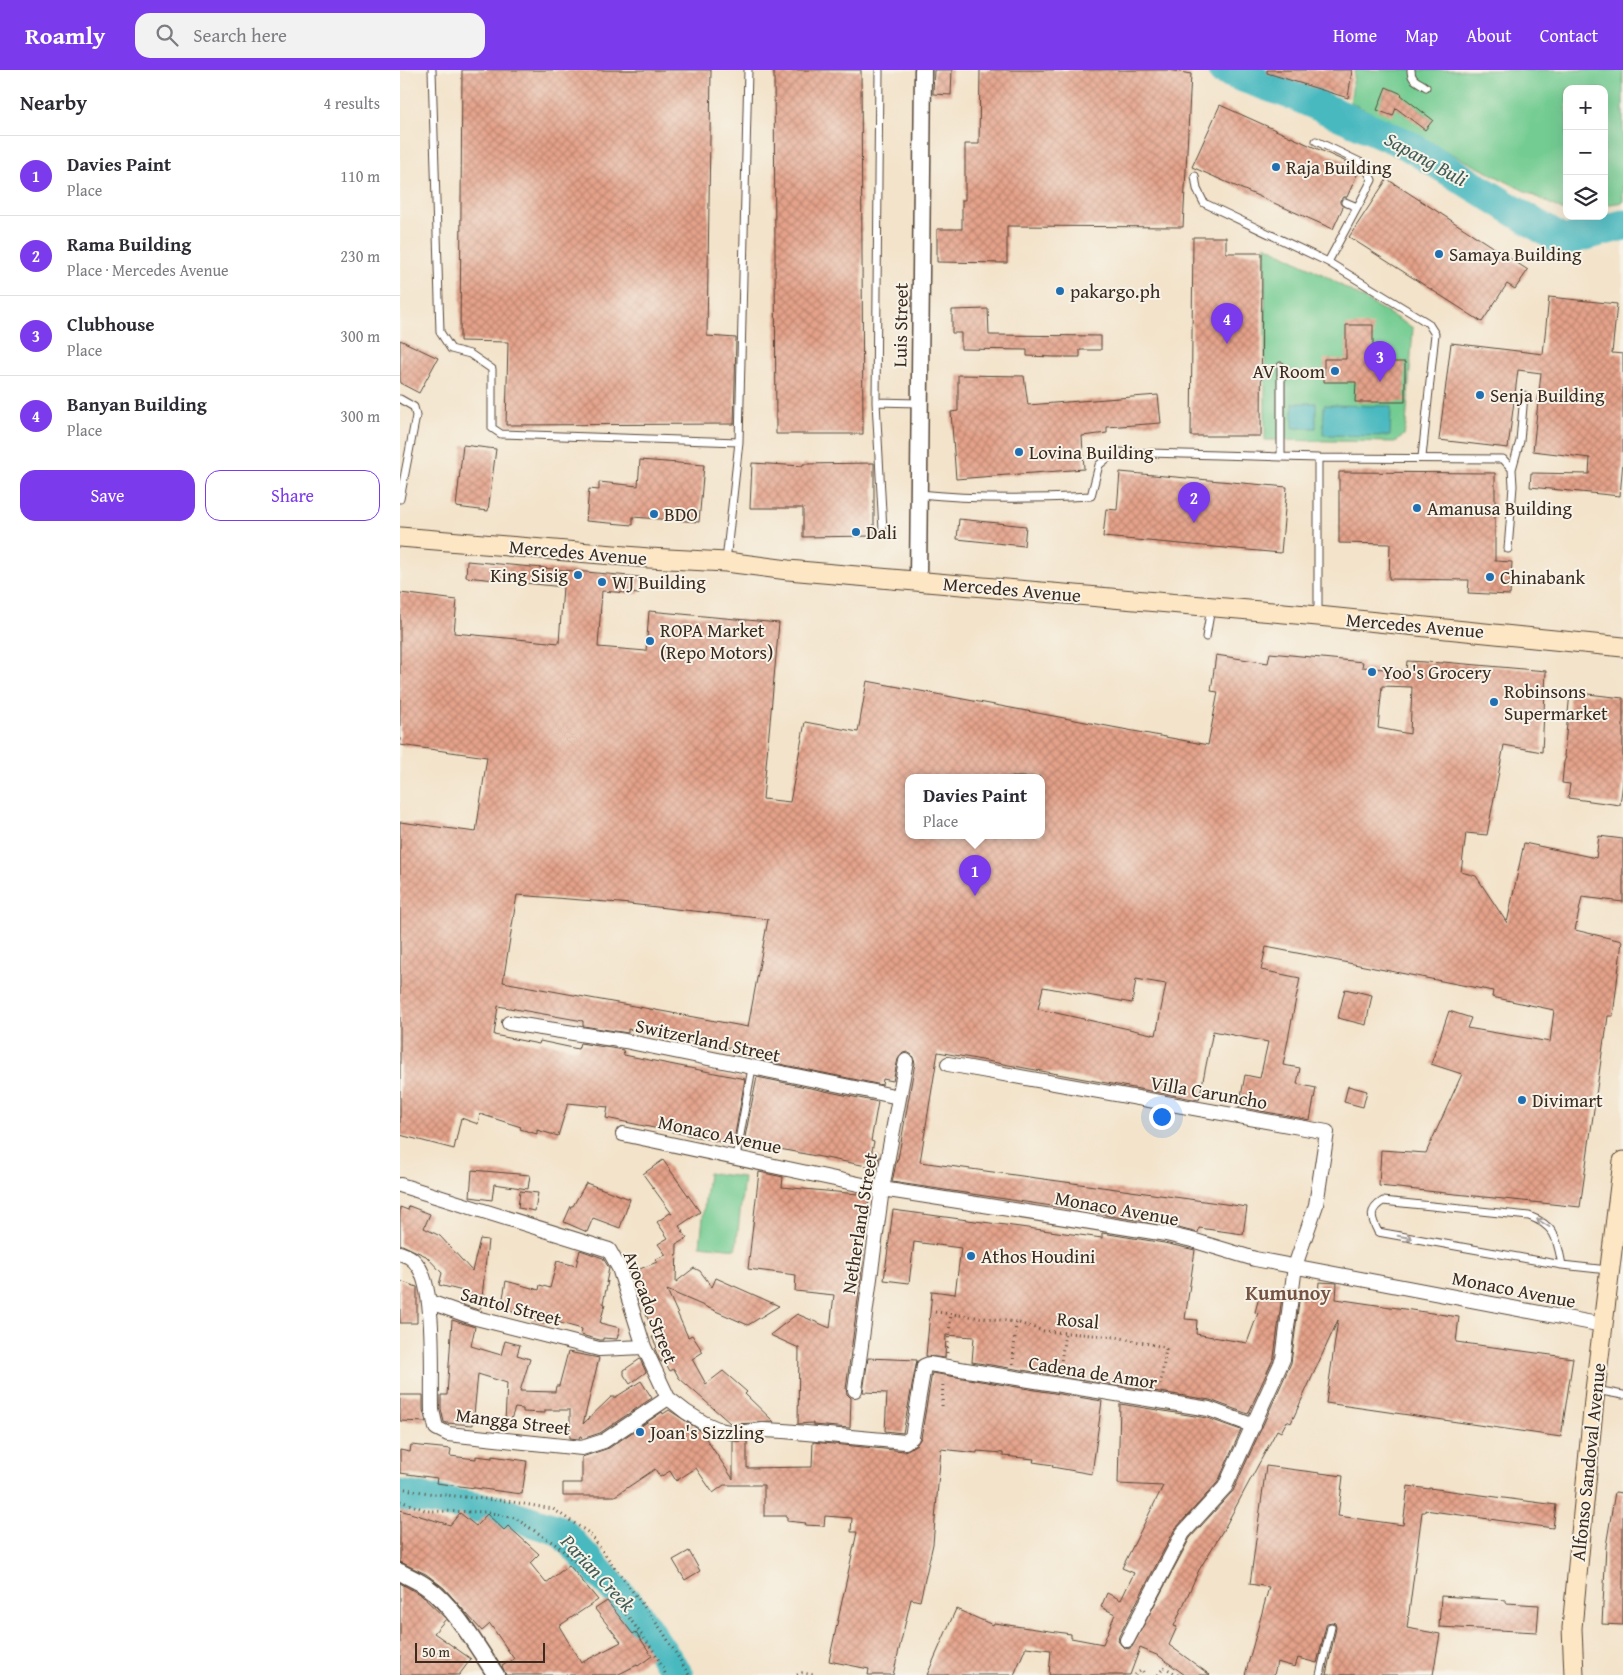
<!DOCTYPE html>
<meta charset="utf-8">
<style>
:root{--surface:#fff;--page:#f2f2f3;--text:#2b2b33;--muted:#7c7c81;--line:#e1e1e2;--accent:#7c3aed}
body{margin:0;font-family:"Gentium Book Plus",serif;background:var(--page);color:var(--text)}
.controls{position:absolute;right:15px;top:15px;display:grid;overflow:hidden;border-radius:10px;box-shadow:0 5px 20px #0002}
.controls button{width:45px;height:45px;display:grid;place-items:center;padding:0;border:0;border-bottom:1px solid var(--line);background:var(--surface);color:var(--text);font:25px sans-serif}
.scale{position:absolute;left:15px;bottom:12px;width:130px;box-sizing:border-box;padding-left:5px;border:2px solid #3b2a1e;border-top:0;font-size:14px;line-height:18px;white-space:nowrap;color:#3b2a1e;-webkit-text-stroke:4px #f7f3e8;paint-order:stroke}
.you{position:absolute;left:761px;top:1046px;width:18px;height:18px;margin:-12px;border:4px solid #fff;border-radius:50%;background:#1a73e8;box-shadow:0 0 0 8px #1a73e833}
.badge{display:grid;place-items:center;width:32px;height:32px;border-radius:50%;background:var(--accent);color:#fff;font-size:16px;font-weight:700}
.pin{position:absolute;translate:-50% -41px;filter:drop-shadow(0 1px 2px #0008)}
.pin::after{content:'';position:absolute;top:26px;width:18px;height:15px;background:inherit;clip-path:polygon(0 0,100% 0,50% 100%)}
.popup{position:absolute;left:505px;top:704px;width:140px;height:65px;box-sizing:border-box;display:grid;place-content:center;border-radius:10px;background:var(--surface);filter:drop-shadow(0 1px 4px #0005);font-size:16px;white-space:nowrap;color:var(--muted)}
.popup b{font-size:19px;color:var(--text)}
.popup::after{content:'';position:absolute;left:50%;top:100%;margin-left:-10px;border:10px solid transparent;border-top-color:var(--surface)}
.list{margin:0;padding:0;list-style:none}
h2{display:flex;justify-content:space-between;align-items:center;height:65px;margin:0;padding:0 20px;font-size:21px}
h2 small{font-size:16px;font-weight:400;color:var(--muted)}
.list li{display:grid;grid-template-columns:32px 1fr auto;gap:15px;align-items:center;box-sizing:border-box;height:80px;padding:0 20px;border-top:1px solid var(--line)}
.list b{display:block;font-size:19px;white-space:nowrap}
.list p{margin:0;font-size:16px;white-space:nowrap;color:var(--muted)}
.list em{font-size:16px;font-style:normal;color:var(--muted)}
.actions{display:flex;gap:10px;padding:15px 20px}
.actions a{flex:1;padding:11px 0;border:1px solid var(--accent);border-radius:15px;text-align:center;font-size:18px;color:var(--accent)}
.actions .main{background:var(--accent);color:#fff}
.icon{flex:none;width:28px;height:28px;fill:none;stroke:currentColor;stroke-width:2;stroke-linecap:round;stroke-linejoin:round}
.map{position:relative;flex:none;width:1223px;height:1605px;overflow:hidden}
header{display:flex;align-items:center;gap:30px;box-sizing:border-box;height:70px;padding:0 25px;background:var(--accent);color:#fff}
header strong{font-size:24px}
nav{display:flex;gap:28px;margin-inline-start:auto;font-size:18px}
.search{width:350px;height:45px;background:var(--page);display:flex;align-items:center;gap:12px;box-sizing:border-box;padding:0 18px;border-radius:15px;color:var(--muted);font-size:19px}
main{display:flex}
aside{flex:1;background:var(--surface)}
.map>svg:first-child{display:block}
</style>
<header>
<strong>Roamly</strong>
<div class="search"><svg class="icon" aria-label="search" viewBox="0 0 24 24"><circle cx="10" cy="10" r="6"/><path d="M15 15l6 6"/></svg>Search here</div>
<nav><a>Home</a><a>Map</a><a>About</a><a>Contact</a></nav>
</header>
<main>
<aside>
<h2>Nearby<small>4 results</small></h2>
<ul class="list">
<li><span class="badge">1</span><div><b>Davies Paint</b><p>Place</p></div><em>110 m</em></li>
<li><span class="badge">2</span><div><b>Rama Building</b><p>Place · Mercedes Avenue</p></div><em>230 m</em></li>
<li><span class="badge">3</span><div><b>Clubhouse</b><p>Place</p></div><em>300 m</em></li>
<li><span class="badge">4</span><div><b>Banyan Building</b><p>Place</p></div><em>300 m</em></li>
</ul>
<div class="actions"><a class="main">Save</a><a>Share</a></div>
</aside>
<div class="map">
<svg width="1223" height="1605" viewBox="0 0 1223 1605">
<defs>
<pattern id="building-cross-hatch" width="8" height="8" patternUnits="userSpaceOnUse" patternTransform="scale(1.25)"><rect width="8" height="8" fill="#e5a28a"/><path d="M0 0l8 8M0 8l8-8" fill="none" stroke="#bb8470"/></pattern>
</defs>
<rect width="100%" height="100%" fill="#f7f3e8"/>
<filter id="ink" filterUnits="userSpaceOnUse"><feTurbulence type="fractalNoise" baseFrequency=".02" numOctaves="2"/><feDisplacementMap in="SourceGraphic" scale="10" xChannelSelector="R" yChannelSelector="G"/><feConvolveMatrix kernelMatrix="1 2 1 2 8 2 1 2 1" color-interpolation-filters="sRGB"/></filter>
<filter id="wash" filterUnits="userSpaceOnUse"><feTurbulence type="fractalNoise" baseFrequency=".0096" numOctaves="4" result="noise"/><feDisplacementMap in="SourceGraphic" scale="20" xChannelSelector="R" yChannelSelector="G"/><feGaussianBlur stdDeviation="1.12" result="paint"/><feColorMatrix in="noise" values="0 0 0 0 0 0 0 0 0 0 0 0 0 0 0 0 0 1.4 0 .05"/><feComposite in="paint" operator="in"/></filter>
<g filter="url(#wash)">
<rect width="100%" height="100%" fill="#f3e3ca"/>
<path fill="#73cc92" stroke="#577b58" d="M955,0H1223V132L1204,135V19H1167L1166,142L950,32Z
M865,175L922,204L1013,258L1006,355L1004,365L996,372L865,370Z
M308,1103L344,1107L336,1179L300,1175Z"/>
<path fill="#4ab9c0" stroke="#42726f" d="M893,333H916V358H893Z
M924,335L991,336L990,366L923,365Z"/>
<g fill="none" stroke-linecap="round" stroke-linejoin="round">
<path stroke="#4ab9c0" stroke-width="31" d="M823,0L896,26L1006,74L1163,171L1223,155
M0,1425L99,1441L161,1461L233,1539L278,1605"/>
</g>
<g id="blocks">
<path fill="url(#building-cross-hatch)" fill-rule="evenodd" d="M62,0H311L307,266L336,268L334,354L106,355L108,272L60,271Z
M374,0H461L463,364H376Z
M534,0H552L551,25L533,24Z
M580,0H768L791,4L783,157L607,156V193L537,192V159H562V130H565V74H579Z
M867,0H952L948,28L867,3Z
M986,17L1002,24L1001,25L1033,50L1025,60L996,38L993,46L977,40Z
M820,35L960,98L947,127H944L940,130V133L943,137L933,159L792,97Z
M987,109L1128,200L1115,219L1107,214L1082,252L949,167Z
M793,167H826V183H862L861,366H791Z
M1149,227L1217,234L1212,283L1223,284V391L1220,426L1130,417L1131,403L1189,404L1190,388L1133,381L1141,303L1118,300L1108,378L1039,370L1051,273L1143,284Z
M588,239L589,265L701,266V280H680V287H654L627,286V280L561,279V263H552V240Z
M946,255H973V292H1005V332H955L956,312H924V289H946Z
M0,270L38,288L19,323L0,313Z
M558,305L624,306L628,335L758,325L761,353L707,357V363L682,366L684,399L556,409L551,342L558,341Z
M63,375L96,379L88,441L56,437Z
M240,390L304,395L299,452L233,447V455L186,451L189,419L199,420V412L238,416Z
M352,393L403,396V394L474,393V466L403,467V438H350Z
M720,402L887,417L881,483L703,467L706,439L717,440Z
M939,402L1095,403V491L1112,492L1110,525L1068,523L1069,510L989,509L990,474L939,473Z
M559,449L626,456L624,476L557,469Z
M67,491L240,507L239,524L202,521L198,577L246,581L249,541L379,553L363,729L390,732L405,652L458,662L467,611L808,675L818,622L811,621L816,585L868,593L870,583L963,592L962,597L1006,601L1007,591L1043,593V592L1146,601L1142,682L1104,675L1087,765L1066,763L1061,802L1076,806L1107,853L1124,773L1196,788L1199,766L1223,769V832L1182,827L1175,860L1222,871L1213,946H1208L1205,969H1204L1180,1137L979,1116L981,1080L1026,1083L1062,1004L1031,994L1049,941L1071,948L1067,958L1150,972L1154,940L1092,927L1093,921L866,877L861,900L900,908L883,995L900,998L897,1014L916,1018L910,1050L839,1037L845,1005L860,1008L868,972L813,961L799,1030L538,982L520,1092L847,1137L843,1164L799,1158L798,1163L767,1155L705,1145V1144L492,1112L497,1089H498L515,993L512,985L507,982L503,983L498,989L493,1011L483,1009L482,1015L360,990L361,984L228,959V963L183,956V951L98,936L94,965L139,974L140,971L178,979L180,973L223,980L224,985L345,1009L334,1070H332L331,1074L206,1048L208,1037L168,1033L158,1066L137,1060V1064L120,1059L121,1057L80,1044L78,1054L61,1048L54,1079L0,1065V752L76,762L87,687L0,675V523L57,530L54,563L159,573L163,517L66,507ZM982,616L1012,617L1010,664L978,658ZM509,707H641V765H509ZM117,825L220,833L368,849L348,957L103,912ZM736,909L766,914L756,965L638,939L643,917L732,933Z
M1170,622L1223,628V712L1220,735L1168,728L1170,714L1162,713L1164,692L1166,687L1164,686Z
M945,919L972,925L966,955L938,948Z
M357,1007L478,1032L471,1071L474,1072L471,1085L479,1086L477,1098L344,1072Z
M948,1016L967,1021L963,1037L944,1032Z
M263,1090L300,1142L279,1156L287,1168L277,1174L276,1212L294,1198L300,1201L312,1217L316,1208L379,1236L348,1255L267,1220L288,1267L292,1265L303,1282L292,1289L306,1314L323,1301L347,1322L345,1324L374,1352L335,1354L330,1353L279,1308L274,1299L270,1301L264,1290L262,1292L260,1291L255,1279L257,1277L252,1267H255L230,1203L257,1192L256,1189L266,1185L258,1174L268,1168L257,1152L270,1143L272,1144L243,1104Z
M72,1100L130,1105L128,1119L94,1114L92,1130L70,1127Z
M359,1102L383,1107L382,1117L469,1125L461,1207L446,1319L447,1324L451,1328L450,1358L413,1355V1353L398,1354L399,1278L370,1265L397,1244L430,1258L434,1225L395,1221L396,1205L348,1199Z
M186,1113L230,1129L220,1158L193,1148L187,1162L164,1152L171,1136H173Z
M120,1121L138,1123L135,1141L118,1138Z
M9,1136L30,1144L24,1158L40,1166L72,1201L80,1169L88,1170L81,1237L79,1240L63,1235L67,1222L39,1215L42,1203L26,1186L0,1174V1137L8,1140Z
M493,1140L702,1168V1163L764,1173L795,1180L785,1249L797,1250L796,1264L847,1273L858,1243L855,1242L861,1220L882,1226L874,1287L848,1344L810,1330L572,1292L574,1267L546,1265L545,1288L526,1286L532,1221L555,1224L561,1178L514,1172L509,1213L484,1210Z
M180,1180L203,1188L209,1198L206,1213L208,1211L203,1233L205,1234L200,1253L220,1258L217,1269L203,1268V1270H200L181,1265L182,1259L146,1249L145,1254L131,1250L132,1247L101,1239L106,1211L139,1220L140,1215L150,1218L157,1191L176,1196Z
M0,1211L17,1217V1253H0Z
M919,1212L937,1213L936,1229L1059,1247L1056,1272L1173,1288L1161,1367L926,1333L938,1250L891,1353L887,1351L881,1362L877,1360L825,1457L799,1500L774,1556L777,1557L769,1575L810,1605H785L759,1586L740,1578L730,1605H649L651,1580L626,1577L614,1605H527L556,1539L593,1555L594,1553L671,1564V1568L703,1574L715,1544L701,1537L707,1523L721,1530L734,1503L722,1498L763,1416L718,1414L720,1334L807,1348L841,1360L818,1412L775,1459L719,1566L718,1571L723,1577L728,1579L732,1577L790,1468L833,1421L891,1293L900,1224L918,1225Z
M52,1250L75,1257L71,1276L101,1285L105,1271L120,1275L117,1285L130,1289L120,1321L155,1322L156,1316H159L168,1282L199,1288L183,1354L211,1327H216L241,1311L252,1328L200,1363L182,1369L181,1366H180L179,1369L170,1368V1340H145V1343L123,1342V1339L115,1338L110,1352L105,1351L107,1313L78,1304L73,1355L46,1353L44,1352L41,1339V1325H47Z
M468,1288L517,1290L503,1363L485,1361L487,1323L463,1322Z
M240,1289L246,1302L230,1314L224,1305V1300Z
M532,1303L702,1331L692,1404L652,1397L653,1395L633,1392L634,1389L603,1386V1383L577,1381V1383L541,1379L533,1474L520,1531L511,1529L493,1605H468L469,1599L429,1591L457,1462H451L452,1448L425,1446L424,1456L405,1455L406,1453L387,1451V1446H364V1415H324L313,1423L296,1398L276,1411L270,1401L260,1407L255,1399L215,1426H163V1413H182V1387L209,1378L262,1342L263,1344L269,1340L301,1361L333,1409V1371H347V1398L412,1397L413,1372L504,1381L509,1379L517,1374L521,1368Z
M0,1325H23V1340L26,1352L0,1351Z
M11,1375L51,1379L50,1386L76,1389V1386L92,1388V1386L127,1391L122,1424L36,1413L37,1408L0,1403V1380L10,1382Z
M866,1396L943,1406L938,1446L1003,1455L1008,1416L1029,1419V1418L1156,1435L1153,1458L1025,1440V1442H1022L1007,1558L1040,1564L1033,1605H926L936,1558L935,1553L932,1552L927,1553L926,1556L917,1593L898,1588L895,1597L877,1592L874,1605H845L869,1517L850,1514Z
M1215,1422L1223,1423V1555L1202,1554L1206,1476Z
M0,1440L50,1455L60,1443L76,1456L87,1444L104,1460L108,1456L139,1484L130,1493L146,1513L169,1495L198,1530L159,1556L181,1593L221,1572L195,1539L207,1531L233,1564L236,1562L252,1586L238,1596L237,1595L217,1605H106L102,1596L114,1589L90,1554L82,1561L44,1518L26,1504L0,1492Z
M289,1481L300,1501L285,1510L273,1490Z
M0,1513L21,1525L46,1549L34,1563L71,1589L59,1605H0Z
M1041,1526L1106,1530V1533L1139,1535L1137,1562L1039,1557Z"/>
</g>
</g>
<g filter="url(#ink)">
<use href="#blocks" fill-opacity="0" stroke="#574638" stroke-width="1"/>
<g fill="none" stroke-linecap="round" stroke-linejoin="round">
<defs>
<path id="service" d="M32,0L40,262L51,279L70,284L92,299V358L101,364L339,372L348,0
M479,0L476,332L483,460
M1011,0C1011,11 1018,11 1026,17
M916,71L964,94L972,110L928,192
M795,106L797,119L804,133L928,192L1028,253L1035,264L1022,387
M945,132L957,137
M0,329L14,337L16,346L0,429
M476,332L519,333
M881,387V296
M918,388V546
M1112,399L1120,371L1124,325
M519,424C576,430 633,429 691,426L699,395L715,382L918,388L1103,389L1112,399L1113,416L1108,479
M326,491L339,372
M806,567L811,538
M336,1087L352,998
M1162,1195C1157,1169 1156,1156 1129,1146L983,1131C968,1140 971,1148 978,1162L1162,1195L1208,1200
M1196,1320L1223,1325
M920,1605L931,1557"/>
<path id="minor" d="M109,953L225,971L499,1027
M548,994L927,1062L916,1135L895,1196L883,1289L825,1417L783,1463L727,1570
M223,1064L482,1119L766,1164L792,1170L855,1189L1203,1255
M0,1115L209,1180L219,1198L244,1277L268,1328L286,1342L304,1353L320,1360L335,1363L363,1360L384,1361L505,1372L512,1367L524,1296L529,1294L809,1339L854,1356
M0,1183C8,1186 13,1188 18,1196C36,1221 31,1307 32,1340L36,1358L48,1364L182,1378L204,1371L268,1328
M30,1232L72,1247L199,1279L244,1277
M455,1320L482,1119L506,991"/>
<path id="tertiary" d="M518,510L523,0
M0,1502C9,1507 19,1511 27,1517C55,1537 77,1577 96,1605"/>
<path id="secondary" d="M0,467L249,488L326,492L388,500L918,546L1223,577
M1174,1605L1172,1558L1180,1474L1195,1320L1223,1091"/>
</defs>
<use href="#service" stroke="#574638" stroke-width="9"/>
<use href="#minor" stroke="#574638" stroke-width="16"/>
<use href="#tertiary" stroke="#574638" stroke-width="19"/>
<use href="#secondary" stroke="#574638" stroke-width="21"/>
<path stroke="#574638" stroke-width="3" stroke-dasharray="1 4" stroke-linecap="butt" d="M535,1242L616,1252L644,1261L716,1267L764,1277L766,1279L760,1318
M547,1283L551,1244
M613,1294L616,1252
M660,1300L665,1263
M542,1336L543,1311
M0,1418L34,1424L107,1431L153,1439L189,1463L263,1562L289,1605
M0,1431L28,1441L87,1442L115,1448L158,1476L203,1518L230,1549L255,1583L266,1605
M397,1605L402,1603L414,1605
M735,1605L742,1600L745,1605
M758,1605L764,1597L778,1605"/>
<use href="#service" stroke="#fff" stroke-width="7"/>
<use href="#minor" stroke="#fff" stroke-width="14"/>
<use href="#tertiary" stroke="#fff" stroke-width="16"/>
<use href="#secondary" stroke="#fce6c4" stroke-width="19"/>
</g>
<defs><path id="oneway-shaft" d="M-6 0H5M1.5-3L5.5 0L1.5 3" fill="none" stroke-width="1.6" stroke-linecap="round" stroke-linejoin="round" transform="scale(1.25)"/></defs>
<g stroke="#a79f9a">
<use href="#oneway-shaft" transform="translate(1143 1153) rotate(-148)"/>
<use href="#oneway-shaft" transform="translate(1005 1167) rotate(10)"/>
</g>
</g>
<g fill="#1f6fb2" stroke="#f7f3e8" stroke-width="2">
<circle cx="876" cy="97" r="5"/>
<circle cx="1039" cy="184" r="5"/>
<circle cx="660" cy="221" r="5"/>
<circle cx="935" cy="301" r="5"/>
<circle cx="1080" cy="325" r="5"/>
<circle cx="619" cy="382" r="5"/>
<circle cx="1017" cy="438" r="5"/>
<circle cx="254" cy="444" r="5"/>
<circle cx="456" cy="462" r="5"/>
<circle cx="178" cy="505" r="5"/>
<circle cx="1090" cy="507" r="5"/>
<circle cx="202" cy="512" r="5"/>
<circle cx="250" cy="571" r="5"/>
<circle cx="972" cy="602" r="5"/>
<circle cx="1094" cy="632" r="5"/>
<circle cx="1122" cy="1030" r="5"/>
<circle cx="571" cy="1186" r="5"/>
<circle cx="240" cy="1362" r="5"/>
</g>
<g text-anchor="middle" stroke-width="4" stroke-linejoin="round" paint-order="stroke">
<g font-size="19" fill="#3b2a1e" stroke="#f7f3e8" text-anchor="start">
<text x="886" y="104">Raja Building</text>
<text x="1049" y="191">Samaya Building</text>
<text x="670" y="228">pakargo.ph</text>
<text x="925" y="308" text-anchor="end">AV Room</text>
<text x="1090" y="332">Senja Building</text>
<text x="629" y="389">Lovina Building</text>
<text x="1027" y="445">Amanusa Building</text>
<text x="264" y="451">BDO</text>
<text x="466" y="469">Dali</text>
<text x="168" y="512" text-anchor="end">King Sisig</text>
<text x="1100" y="514">Chinabank</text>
<text x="212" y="519">WJ Building</text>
<text x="260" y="567">ROPA Market<tspan x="260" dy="22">(Repo Motors)</tspan></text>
<text x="982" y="609">Yoo's Grocery</text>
<text x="1104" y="628">Robinsons<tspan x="1104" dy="22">Supermarket</tspan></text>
<text x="1132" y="1037">Divimart</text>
<text x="581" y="1193">Athos Houdini</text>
<text x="250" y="1369">Joan's Sizzling</text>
</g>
<g font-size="19" fill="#3b2a1e" stroke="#f7f3e8">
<text transform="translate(500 255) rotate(-89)" y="7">Luis Street</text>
<text transform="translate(178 482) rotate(5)" y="7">Mercedes Avenue</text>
<text transform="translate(612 519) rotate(5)" y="7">Mercedes Avenue</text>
<text transform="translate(1015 555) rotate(5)" y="7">Mercedes Avenue</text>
<text transform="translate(308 970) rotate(12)" y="7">Switzerland Street</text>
<text transform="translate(809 1022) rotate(10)" y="7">Villa Caruncho</text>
<text transform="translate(320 1064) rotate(12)" y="7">Monaco Avenue</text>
<text transform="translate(717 1138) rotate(10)" y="7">Monaco Avenue</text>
<text transform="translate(459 1153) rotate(-81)" y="7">Netherland Street</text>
<text transform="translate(1114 1219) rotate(11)" y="7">Monaco Avenue</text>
<text transform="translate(111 1236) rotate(15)" y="7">Santol Street</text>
<text transform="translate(251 1237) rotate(69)" y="7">Avocado Street</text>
<text transform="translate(678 1250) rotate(5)" y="7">Rosal</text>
<text transform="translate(693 1302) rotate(9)" y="7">Cadena de Amor</text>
<text transform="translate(113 1351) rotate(7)" y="7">Mangga Street</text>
<text transform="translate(1188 1392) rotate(-84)" y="7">Alfonso Sandoval Avenue</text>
</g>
<g font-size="20" font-style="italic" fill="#405c57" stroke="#f7f3e8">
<text transform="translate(1026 89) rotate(29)" y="7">Sapang Buli</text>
<text transform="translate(198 1503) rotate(47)" y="7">Parian Creek</text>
</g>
<g font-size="20" font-weight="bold" fill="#765444" stroke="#f7f3e8">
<text x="888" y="1230">Kumunoy</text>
</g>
</g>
</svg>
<div class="controls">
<button>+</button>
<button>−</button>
<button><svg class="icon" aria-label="layers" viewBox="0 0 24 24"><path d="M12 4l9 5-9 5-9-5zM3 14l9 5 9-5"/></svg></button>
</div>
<div class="scale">50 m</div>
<div class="you"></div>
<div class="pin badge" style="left:575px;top:826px">1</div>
<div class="popup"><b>Davies Paint</b>Place</div>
<div class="pin badge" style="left:794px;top:453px">2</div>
<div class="pin badge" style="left:980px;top:312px">3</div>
<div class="pin badge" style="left:827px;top:274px">4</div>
</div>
</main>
